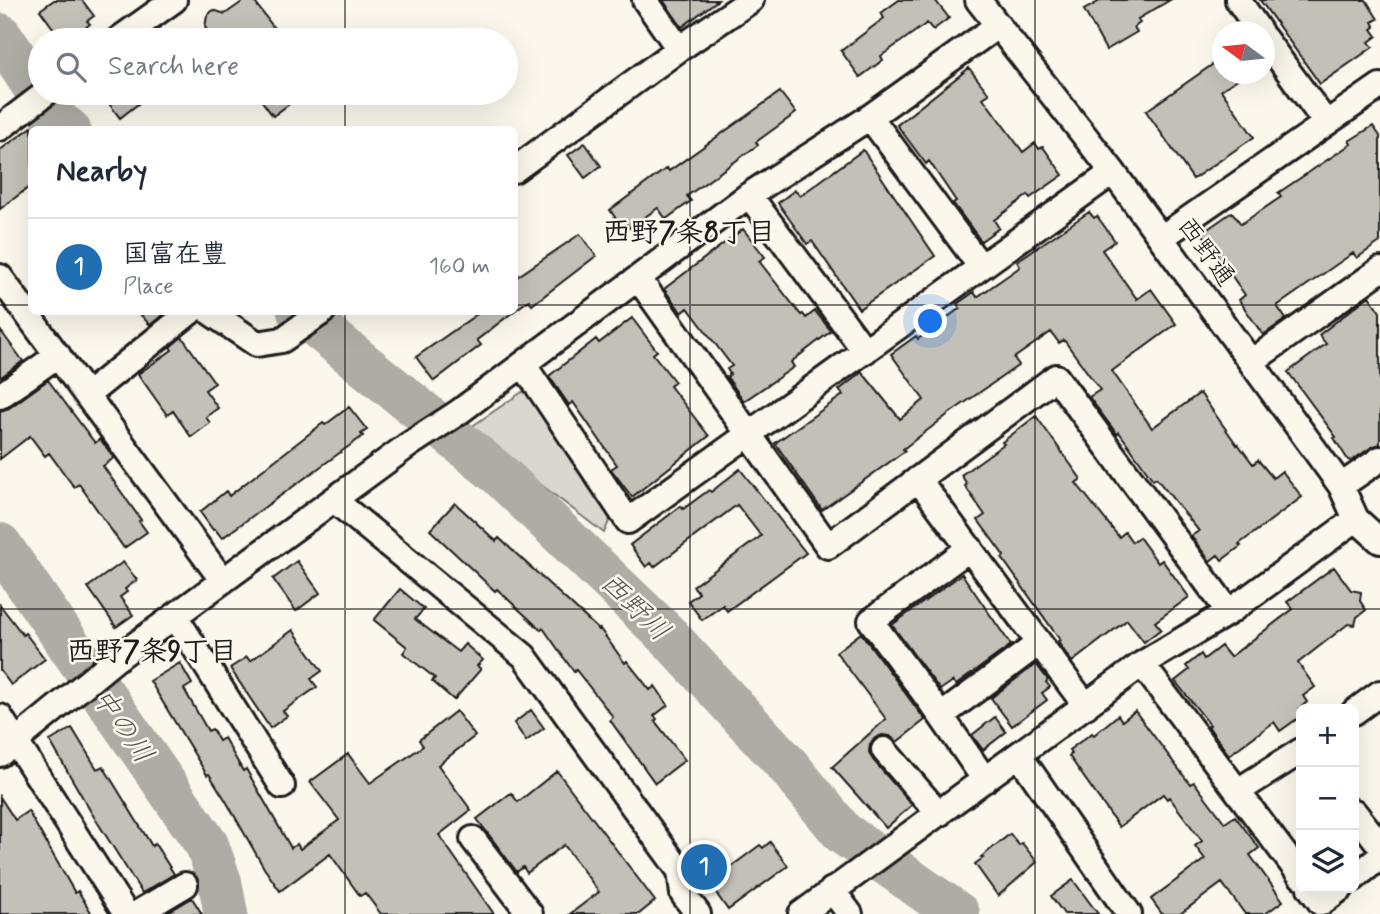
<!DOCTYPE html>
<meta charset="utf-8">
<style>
:root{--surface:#fff;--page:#f6f6f7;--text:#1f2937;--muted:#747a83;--line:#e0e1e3;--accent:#1f6fb2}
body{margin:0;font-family:Mynerve,"Klee One",sans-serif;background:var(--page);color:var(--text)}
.controls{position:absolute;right:21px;bottom:21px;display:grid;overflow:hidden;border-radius:10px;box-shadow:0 7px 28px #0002}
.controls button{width:63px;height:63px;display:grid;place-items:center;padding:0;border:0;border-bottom:2px solid var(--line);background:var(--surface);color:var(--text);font:35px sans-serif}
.compass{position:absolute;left:1212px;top:21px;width:63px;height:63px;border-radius:50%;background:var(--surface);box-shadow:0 7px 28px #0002;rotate:285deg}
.you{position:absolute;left:931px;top:322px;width:24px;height:24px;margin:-18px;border:5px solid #fff;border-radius:50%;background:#1a73e8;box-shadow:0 0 0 10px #1a73e833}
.badge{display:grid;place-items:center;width:46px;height:46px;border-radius:50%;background:var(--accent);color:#fff;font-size:23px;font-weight:700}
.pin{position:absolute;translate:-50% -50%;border:4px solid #fff;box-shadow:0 2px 7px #0006}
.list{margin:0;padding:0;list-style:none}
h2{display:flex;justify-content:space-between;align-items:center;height:91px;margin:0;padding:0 28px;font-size:30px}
h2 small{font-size:23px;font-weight:400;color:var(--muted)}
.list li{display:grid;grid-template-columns:46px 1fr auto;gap:21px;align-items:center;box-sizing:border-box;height:98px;padding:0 28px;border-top:2px solid var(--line)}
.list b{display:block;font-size:26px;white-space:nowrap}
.list p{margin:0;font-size:23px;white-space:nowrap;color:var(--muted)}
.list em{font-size:23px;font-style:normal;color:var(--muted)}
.icon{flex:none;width:38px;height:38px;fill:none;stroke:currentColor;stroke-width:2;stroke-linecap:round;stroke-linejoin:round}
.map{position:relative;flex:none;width:1380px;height:914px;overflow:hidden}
.search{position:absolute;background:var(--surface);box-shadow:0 7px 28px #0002;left:28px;top:28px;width:490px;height:77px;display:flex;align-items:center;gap:18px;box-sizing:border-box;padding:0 24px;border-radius:38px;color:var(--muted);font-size:26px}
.panel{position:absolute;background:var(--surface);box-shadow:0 7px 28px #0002;left:28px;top:126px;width:490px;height:189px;border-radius:10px}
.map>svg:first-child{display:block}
</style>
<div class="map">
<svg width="1380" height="914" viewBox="0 0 1380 914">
<rect width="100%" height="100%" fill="#fbf7ec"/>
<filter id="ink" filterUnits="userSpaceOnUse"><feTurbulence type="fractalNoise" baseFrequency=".0143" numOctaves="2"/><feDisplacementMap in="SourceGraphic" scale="14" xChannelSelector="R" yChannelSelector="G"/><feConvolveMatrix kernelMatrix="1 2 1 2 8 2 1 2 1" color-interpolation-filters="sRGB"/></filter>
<g filter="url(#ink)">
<path fill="#dad7ce" stroke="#7b7a75" stroke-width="2" d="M522,392L528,393L613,512L604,533L468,429Z"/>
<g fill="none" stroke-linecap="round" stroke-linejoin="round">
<path stroke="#afaca5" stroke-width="44" d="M0,35L57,121L69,130
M299,312L500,475L669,637L789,767L843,833L958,914
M0,545L207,845L220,882L226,914"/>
</g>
<path fill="#c3c0b8" stroke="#1c1c1c" stroke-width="2" d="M54,0H82L94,16L87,21L90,24L71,39L68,35L61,39L40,10Z
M245,0H253L283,40H213L205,27L207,16L213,10L225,14Z
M663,0H718L682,27Z
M899,0H935L949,18L933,30L927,23L881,56L883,60L860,77L841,51L884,18L881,13Z
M1102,0H1170L1138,19L1140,23L1134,27L1137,32L1106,50L1084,10Z
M1260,0H1366L1378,19L1372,22L1375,27L1372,29L1377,36L1369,42L1373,47L1320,84Z
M1222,58V74H1245L1221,90L1254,137L1193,179L1146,111Z
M969,68L989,94L983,98L1023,152L1035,143L1039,149L1043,147L1063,175L1030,198L1028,195L994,220L999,228L981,241L953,203L956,201L929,161L926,164L897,125Z
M780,92L796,113L756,142L758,145L687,196L691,201L666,219L658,208L629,228L626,223L622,227L610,210L667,168L669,171Z
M101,93H152L120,118Z
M256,93H304L273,116Z
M1373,126L1380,136V242L1357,258L1353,253L1277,306L1286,319L1263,335L1239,300L1245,295L1202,233L1232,212L1241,224L1281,197L1278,193L1351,144L1349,141Z
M32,127V185L0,209V150Z
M585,143L601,166L585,178L568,155Z
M863,150L935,256L859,309L812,241L807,244L778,203L795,190L800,196Z
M1089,212L1094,218L1097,216L1115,241L1102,250L1137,299L1151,289L1176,324L1112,371L1152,428L1200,393L1237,445L1238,444L1253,464L1258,460L1273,478L1282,471L1302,497L1239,544L1241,546L1222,560L1218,555L1210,561L1191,536L1199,531L1156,478L1153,480L1119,432L1117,434L1089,397L1100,390L1064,340L1059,343L1051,332L1014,358L1019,365L950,413L903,449L905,451L822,510L775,443L843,395L839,390L862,372L900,419L924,400L891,354L916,336L918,339L960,308L957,304L974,292L977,297L1020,267L1017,261Z
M743,229L765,257L759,261L801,315L803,314L806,318L815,311L831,331L791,362L794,367L744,401L727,377L730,374L727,369L732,366L688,308L682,313L664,289Z
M580,234L596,256L532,305L529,300L514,311V279Z
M1369,296L1380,312V444L1372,447L1351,461L1348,460L1334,438L1336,437L1288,372L1326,344L1319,335Z
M138,312H164L165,313L150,325Z
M480,312H513L477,340L481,345L434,381L416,357Z
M632,318L657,351L653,354L675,382L670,386L709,436L632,497L611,469L617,465L573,402L569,405L549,376L596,339L599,343Z
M0,330L23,361L1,377L0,376Z
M182,337L215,383L205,390L218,408L206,417L210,423L191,437L173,411L167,415L138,374L172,350L170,347Z
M48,380L95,443L100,439L114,458L103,466L141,520L139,521L147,532L124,548L79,484L74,487L49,453L45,456L30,436L0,459V411L9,408Z
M349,407L367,430L361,434L363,436L222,538L215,529L213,530L200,512L226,491L229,496L323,423L325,425Z
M1036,416L1081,479L1076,483L1119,537L1125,532L1132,542L1139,537L1158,563L1162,560L1189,597L1155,622L1161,629L1144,642L1127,620L1072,662L1060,645L1058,641L1060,640L1002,558L1004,556L978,520L985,515L965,486L967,484L961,475L1004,444L1002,442Z
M740,469L806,553L727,611L723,605L702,620L688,601L699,593L693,586L761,536L737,505L654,567L651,563L646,567L630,545L681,506L683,509L709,490L711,492Z
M455,503L496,541L499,538L599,630L600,629L625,663L627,661L650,690L655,686L668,705L654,716L657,719L655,721L685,760L655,783L610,720L613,717L576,670L574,672L543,628L541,630L497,589L495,591L430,530Z
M297,561L320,593L296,611L273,579Z
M123,562L137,580L125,589L127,592L120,597L133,615L116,627L88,587Z
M1334,567L1351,590L1361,592L1360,601L1366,610L1357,617L1355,625L1348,624L1298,663L1315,687L1303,696L1307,702L1300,708L1301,716L1280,731L1274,722L1229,755L1208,726L1210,725L1175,681L1189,670L1186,666L1201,654L1204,659L1221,646L1230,657L1293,609L1287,602Z
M962,574L1011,645L956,685L953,681L940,690L892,625Z
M400,589L424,609L415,619L458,652L465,644L483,660L477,666L481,669L454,700L432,681L435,678L403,653L407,647L374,620Z
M0,605L23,635L25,633L45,659L11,685L0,670Z
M293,630L322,671L311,679L317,687L283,711L287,716L270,728L230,668L247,657L250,661Z
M861,633L925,720L897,742L890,736L882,735L875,738L870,744L869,752L873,760L912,805L886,828L832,767L886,719L836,652Z
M180,663L192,684L184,689L208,731L212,729L219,741L224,738L243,771L246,769L291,848L297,844L300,849L339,820L310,782L348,754L370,783L423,746L419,740L456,711L475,736L438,765L471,810L439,835L494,914H381L365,893L360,896L330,854L280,891L264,868L226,801L209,774L207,775L150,681Z
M1036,664L1048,680L1046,682L1050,687L1042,693L1047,700L1012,726L991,698Z
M531,710L544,728L526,741L514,723Z
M1135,711L1190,784L1194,782L1225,823L1235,816L1259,848L1250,855L1283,901L1265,914H1245L1222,883L1180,914H1162L1151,899L1205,859L1195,846L1202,841L1169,797L1167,799L1163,794L1119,827L1069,756L1072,754L1069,750L1092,733L1094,735L1118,715L1122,721Z
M995,717L1006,732L983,750L972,735Z
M72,728L97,769L103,766L152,846L155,844L174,874L142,893L91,812L50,741Z
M557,771L655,901L639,914H570L599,892L564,845L527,873L523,867L517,872L477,819L511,793L518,802Z
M0,797L15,820L28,811L75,893L78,891L92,914H0Z
M1010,834L1019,845L1022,843L1037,862L998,896L975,864L983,858L981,857Z
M770,842L788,866L728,910L711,886L715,883L713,880L760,845L763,848Z
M1073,880L1098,914H1064L1051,896Z
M192,898L202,914H165Z"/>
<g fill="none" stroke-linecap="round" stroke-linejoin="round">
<defs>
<path id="minor" d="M645,0L679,49
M978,0L1113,172L1341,486L1356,519L1380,541
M1238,0L1260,32
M1264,38L1326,123
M118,40L174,0
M870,117L981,267
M0,128L46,93
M514,170L679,49L751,0
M749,195L865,351
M1161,238L1380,86
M0,277L223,581
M638,278L828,546L1056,377L1229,612
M210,312L257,344L282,340L322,312
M1251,362L1380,270
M523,364L628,521L1113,172
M87,395L190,312
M0,396L58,355
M918,479L1086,706
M1341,486L1380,459
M334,500L524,656L680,871L683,894L698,914
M970,548L871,621L941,716L1039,643
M175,616L282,786
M1142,664L1301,876
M1354,712L1380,693
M941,716L985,780
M0,717L126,914
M884,750L939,814
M0,754L116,659L407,446L459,412L749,195L870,117L997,26
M1019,755L1129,914
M1238,791L1301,751
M1354,812L1380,845
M473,839L530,914
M1354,878L1380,857
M1310,888L1321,903L1341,888
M832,890L850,914
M136,914L185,885
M801,914L1142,664L1229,612L1356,519"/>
</defs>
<use href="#minor" stroke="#1c1c1c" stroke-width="30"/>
<use href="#minor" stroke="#fbf7ec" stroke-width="24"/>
</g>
</g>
<path fill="none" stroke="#1c1c1c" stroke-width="2" stroke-opacity="0.55" d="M345,0V40M690,0V914M1035,0V914M345,93V130M0,305H32M514,305H1380M345,312V914M0,609H1380"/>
<g text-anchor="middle" stroke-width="5" stroke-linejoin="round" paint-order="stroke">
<g font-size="26" fill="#1c1c1c" stroke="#fbf7ec">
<text transform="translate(1207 251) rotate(54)" y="9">西野通</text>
</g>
<g font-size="28" font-weight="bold" fill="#1c1c1c" stroke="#fbf7ec">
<text x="689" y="241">西野7条8丁目</text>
<text x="152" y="660">西野7条9丁目</text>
</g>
<g font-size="28" font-style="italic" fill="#575653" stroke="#fbf7ec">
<text transform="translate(636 606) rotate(44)" y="10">西野川</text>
<text transform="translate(124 725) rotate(55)" y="10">中の川</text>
</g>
</g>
</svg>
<div class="controls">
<button>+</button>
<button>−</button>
<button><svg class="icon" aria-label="layers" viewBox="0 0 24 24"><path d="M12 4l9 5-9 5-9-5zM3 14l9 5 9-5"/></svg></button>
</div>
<svg class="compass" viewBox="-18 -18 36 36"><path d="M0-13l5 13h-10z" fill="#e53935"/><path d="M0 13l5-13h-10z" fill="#747a83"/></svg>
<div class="you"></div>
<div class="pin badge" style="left:704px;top:867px">1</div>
<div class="search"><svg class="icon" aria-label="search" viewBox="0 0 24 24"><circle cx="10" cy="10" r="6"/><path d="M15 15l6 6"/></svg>Search here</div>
<section class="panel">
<h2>Nearby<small></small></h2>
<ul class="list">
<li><span class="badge">1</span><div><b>国富在豊</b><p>Place</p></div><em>160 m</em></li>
</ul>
</section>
</div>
